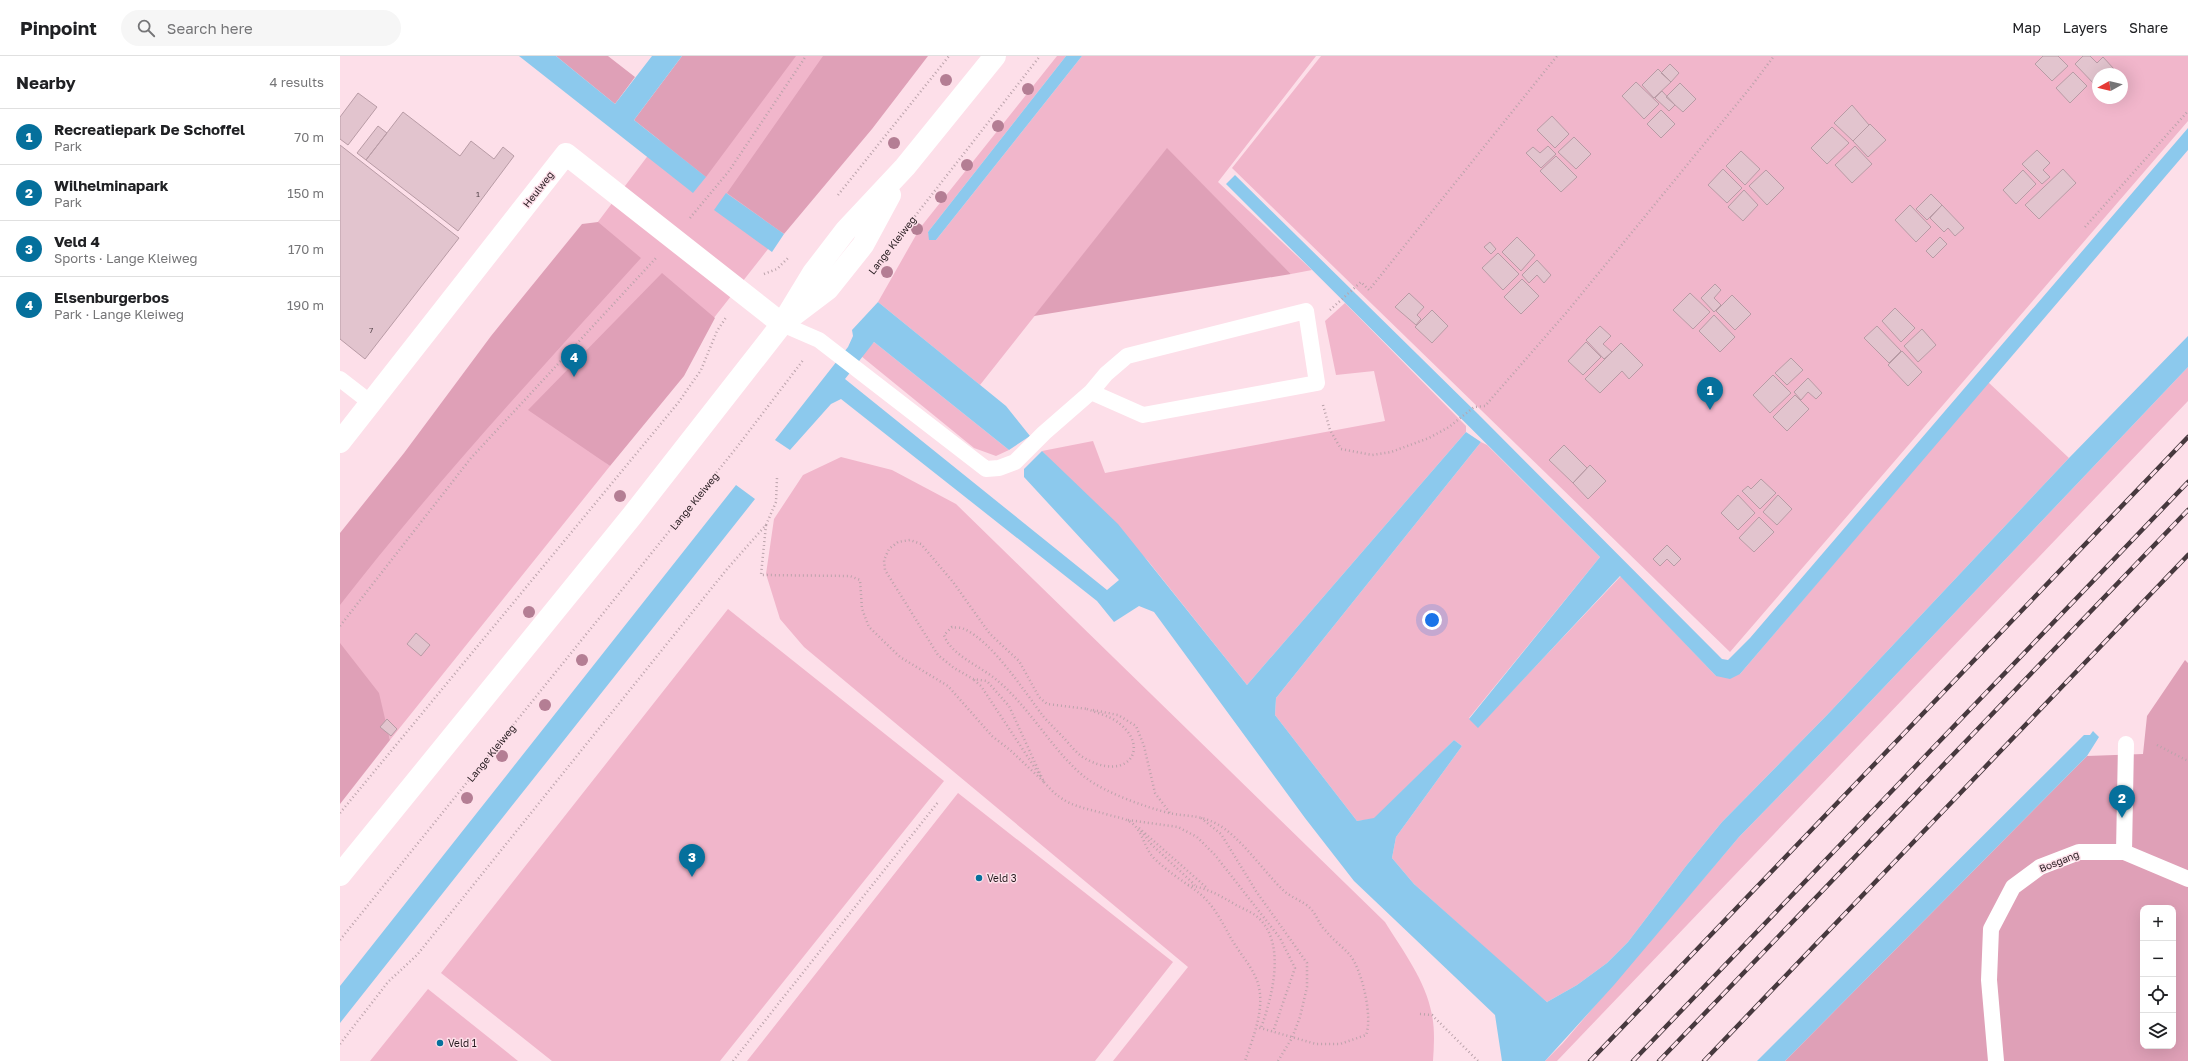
<!DOCTYPE html>
<meta charset="utf-8">
<style>
:root{--surface:#fff;--page:#f6f6f6;--text:#202124;--muted:#757577;--line:#e0e0e0;--accent:#05709c}
body{margin:0;font-family:"Golos Text",sans-serif;background:var(--page);color:var(--text)}
.controls{position:absolute;right:12px;bottom:12px;display:grid;overflow:hidden;border-radius:8px;box-shadow:0 4px 16px #0002}
.controls button{width:36px;height:36px;display:grid;place-items:center;padding:0;border:0;border-bottom:1px solid var(--line);background:var(--surface);color:var(--text);font:20px sans-serif}
.compass{position:absolute;left:1752px;top:12px;width:36px;height:36px;border-radius:50%;background:var(--surface);box-shadow:0 4px 16px #0002;rotate:262deg}
.you{position:absolute;left:1092px;top:564px;width:14px;height:14px;margin:-10px;border:3px solid #fff;border-radius:50%;background:#1a73e8;box-shadow:0 0 0 6px #1a73e833}
.badge{display:grid;place-items:center;width:26px;height:26px;border-radius:50%;background:var(--accent);color:#fff;font-size:13px;font-weight:700}
.pin{position:absolute;translate:-50% -33px;filter:drop-shadow(0 1px 2px #0008)}
.pin::after{content:'';position:absolute;top:21px;width:14px;height:12px;background:inherit;clip-path:polygon(0 0,100% 0,50% 100%)}
.list{margin:0;padding:0;list-style:none}
h2{display:flex;justify-content:space-between;align-items:center;height:52px;margin:0;padding:0 16px;font-size:17px}
h2 small{font-size:13px;font-weight:400;color:var(--muted)}
.list li{display:grid;grid-template-columns:26px 1fr auto;gap:12px;align-items:center;box-sizing:border-box;height:56px;padding:0 16px;border-top:1px solid var(--line)}
.list b{display:block;font-size:15px;white-space:nowrap}
.list p{margin:0;font-size:13px;white-space:nowrap;color:var(--muted)}
.list em{font-size:13px;font-style:normal;color:var(--muted)}
.icon{flex:none;width:22px;height:22px;fill:none;stroke:currentColor;stroke-width:2;stroke-linecap:round;stroke-linejoin:round}
.map{position:relative;flex:none;width:1848px;height:1005px;overflow:hidden}
header{display:flex;align-items:center;gap:24px;box-sizing:border-box;height:56px;padding:0 20px;background:var(--surface);border-bottom:1px solid var(--line)}
header strong{font-size:19px}
nav{display:flex;gap:22px;margin-inline-start:auto;font-size:14px}
.search{width:280px;height:36px;background:var(--page);display:flex;align-items:center;gap:10px;box-sizing:border-box;padding:0 14px;border-radius:22px;color:var(--muted);font-size:15px}
main{display:flex}
aside{flex:1;background:var(--surface)}
.map>svg:first-child{display:block}
</style>
<header>
<strong>Pinpoint</strong>
<div class="search"><svg class="icon" aria-label="search" viewBox="0 0 24 24"><circle cx="10" cy="10" r="6"/><path d="M15 15l6 6"/></svg>Search here</div>
<nav><a>Map</a><a>Layers</a><a>Share</a></nav>
</header>
<main>
<aside>
<h2>Nearby<small>4 results</small></h2>
<ul class="list">
<li><span class="badge">1</span><div><b>Recreatiepark De Schoffel</b><p>Park</p></div><em>70 m</em></li>
<li><span class="badge">2</span><div><b>Wilhelminapark</b><p>Park</p></div><em>150 m</em></li>
<li><span class="badge">3</span><div><b>Veld 4</b><p>Sports · Lange Kleiweg</p></div><em>170 m</em></li>
<li><span class="badge">4</span><div><b>Elsenburgerbos</b><p>Park · Lange Kleiweg</p></div><em>190 m</em></li>
</ul>
</aside>
<div class="map">
<svg width="1848" height="1005" viewBox="0 0 1848 1005">
<rect width="100%" height="100%" fill="#fddfe9"/>
<path fill="#f1b6cb" fill-rule="evenodd" d="M383,0H580L262,404L270,410L50,684L46,667L0,722V508Z
M717,0H726L588,176L590,184H596L742,0H976L878,126L972,214L951,218L827,93L640,329L538,246L580,172Z
M981,0H1848V65L1390,596L892,112ZM1758,18H1782V42H1758Z
M1005,247L1126,370V376L907,629L808,505L702,395L753,385L765,417L1045,365L1034,315L996,319L985,265Z
M534,286L669,394L656,400L634,392L521,300Z
M1848,311V345L1217,1005H1205L1223,987L1399,781L1509,668Z
M1648,326L1729,402L1488,658L1382,766L1346,810L1288,886L1267,907L1237,929L1207,946L1192,934L1074,828L1052,802L1056,781L1122,690L1114,684L1034,763L1017,765L935,659L936,642L1141,386L1147,389L1260,501L1129,662L1138,671L1281,520L1376,620L1400,618Z
M501,401L552,414L616,448L1045,866C1063,895 1086,925 1092,959C1095,974 1094,990 1093,1005H773L848,911L464,591L440,563L426,518L434,463L463,419Z
M388,553L604,725L380,1005H212L101,917Z
M618,737L833,906L755,1005H407Z
M88,933L178,1005H30Z"/>
<path fill="#dfa0b7" fill-rule="evenodd" d="M216,0H268L295,21L275,48Z
M342,0H456L366,121L294,64Z
M483,0H588L532,73L444,178L387,137Z
M827,92L951,218L694,260Z
M258,166L301,202C198,316 94,428 0,549V477L64,397L151,280L242,168Z
M322,217L375,262L344,320L270,410L188,354Z
M0,587L39,637L50,684L0,748Z
M1845,604L1848,607V1005H1445L1747,700L1803,698L1807,660ZM1803,852H1833V990H1803Z"/>
<path fill="#8cc9ed" d="M179,0H216L275,48L312,0H342L294,64L366,121L353,137Z
M726,0H742L596,184H589L588,176Z
M1848,72V94L1400,618L1390,623L1376,620L1280,520L1138,672L1129,663L1260,501L886,128L895,119L1138,358L1382,603L1388,604L1410,582Z
M386,137L444,178L432,196L374,154Z
M538,246L666,350L690,380L669,394L534,286L505,323L767,534L779,524L684,421V413L702,395L778,468L907,629L1126,376L1141,386L936,642L935,659L1017,765L1034,762L1114,684L1122,690L1056,781L1052,802L1074,828L1208,947L1207,946L1237,929L1267,907L1288,886L1346,810L1382,766L1488,658L1729,402L1848,280V311L1509,668L1399,781L1274,929L1205,1005H1162L1155,959L1014,825L965,762L814,556L799,550L774,566L757,545L501,343L491,348L450,394L435,384L508,291L513,280L512,274Z
M396,429L415,443L0,967V930Z
M1753,675L1759,681L1747,700L1445,1005H1417L1744,679H1750Z"/>
<path fill="#e2c4ce" stroke="#b89ba5" d="M1703,0H1718L1728,10L1712,25L1695,8Z
M1743,0H1750L1757,7L1763,1L1774,13L1769,18H1758L1756,30L1735,8Z
M1330,8L1339,17L1331,26L1321,17Z
M1318,13L1331,26L1314,42L1302,29Z
M1733,16L1747,30L1730,47L1716,32Z
M1296,26L1319,48L1304,63L1282,40Z
M1340,27L1356,43L1343,56L1326,41Z
M1322,35L1335,49L1329,55L1315,42Z
M18,37L37,51L8,89L0,83V61Z
M1512,49L1529,69L1513,85L1494,67Z
M1321,54L1335,68L1321,82L1307,68Z
M63,56L120,100L131,85L154,103L163,91L174,100L118,175L26,104Z
M1212,60L1229,78L1215,92L1197,74Z
M1530,68L1546,84L1528,101L1513,85Z
M38,70L47,77L26,104L17,97Z
M1492,71L1509,87L1487,108L1471,92Z
M1234,81L1251,98L1236,113L1218,96Z
M0,89L119,182L25,303L0,283Z
M1208,90L1216,98L1201,112L1186,97L1193,91L1200,97Z
M1515,90L1532,108L1512,127L1495,109Z
M1697,94L1710,107L1703,114L1710,121L1702,128L1682,108Z
M1401,95L1420,113L1405,129L1386,110Z
M1216,100L1237,121L1221,136L1200,115Z
M1383,113L1402,132L1387,147L1368,129Z
M1723,113L1736,127L1699,163L1685,149Z
M1426,114L1444,132L1427,149L1409,130Z
M1683,114L1696,128L1676,148L1663,134Z
M1404,134L1418,149L1403,165L1388,151Z
M1591,138L1602,149L1587,164L1576,153Z
M1570,149L1591,171L1576,186L1555,164Z
M1602,149L1624,172L1615,180L1608,172L1604,176L1590,162Z
M1177,181L1195,199L1181,215L1162,196Z
M1600,181L1607,188L1593,202L1586,195Z
M1150,186L1156,193L1151,198L1144,191Z
M1158,197L1179,218L1163,234L1142,212Z
M1197,204L1211,219L1204,227L1197,219L1189,227L1182,219Z
M1182,223L1199,240L1181,258L1164,241Z
M1375,228L1381,234L1374,242L1381,249L1374,256L1361,242Z
M1069,237L1084,251L1077,259L1081,263L1076,269L1055,251Z
M1350,237L1370,256L1353,273L1333,254Z
M1392,239L1411,258L1395,274L1376,255Z
M1555,252L1575,272L1561,286L1542,265Z
M1092,254L1108,270L1092,287L1075,271Z
M1374,259L1395,281L1380,296L1359,275Z
M1260,270L1271,280L1263,288L1272,296L1264,303L1246,284Z
M1537,270L1561,295L1549,307L1524,282Z
M1582,273L1596,289L1578,306L1564,290Z
M1246,286L1261,301L1243,319L1228,305Z
M1281,287L1303,309L1289,323L1282,315L1260,337L1245,323Z
M1562,295L1582,316L1568,330L1548,309Z
M1451,302L1463,314L1447,329L1435,317Z
M1433,319L1451,337L1430,357L1413,339Z
M1468,322L1482,337L1476,343L1468,336L1461,344L1454,336Z
M1455,339L1469,353L1447,375L1433,361Z
M1224,389L1247,412L1233,427L1209,404Z
M1250,409L1266,425L1248,443L1233,427Z
M1421,423L1436,437L1420,453L1402,435L1408,430L1411,433Z
M1398,439L1415,457L1398,474L1381,457Z
M1438,439L1452,453L1437,469L1423,456Z
M1419,461L1434,476L1414,496L1399,482Z
M1327,489L1341,503L1334,510L1327,503L1320,510L1313,503Z
M76,577L90,589L81,600L67,588Z
M47,663L57,673L51,680L40,671Z"/>
<g fill="none" stroke-linecap="round" stroke-linejoin="round">
<path stroke="#bba3ab" stroke-width="2.5" stroke-dasharray="1 3" stroke-linecap="butt" d="M498,139L609,0
M350,162L389,115L466,0
M1745,171L1848,55
M565,173L700,0
M424,218L437,213L448,202
M990,254L1021,226L1029,234L1217,0
M983,349L990,374L1001,393L1032,399L1051,396L1089,382L1109,371L1134,351L1145,350L1226,257L1410,32L1434,0
M426,469L436,446L437,422
M0,570L131,402L316,202
M634,624L641,630L701,721
M747,653C755,656 765,659 773,663C815,689 788,730 741,700C735,695 729,688 724,682C717,675 710,668 703,660C684,635 652,585 624,573C620,571 615,572 612,571L604,579C611,600 643,611 659,626C691,653 714,697 746,722C766,737 805,751 829,757C847,761 858,758 877,768C900,780 924,816 944,835C952,842 963,845 970,852C977,859 979,869 986,875C993,884 1003,891 1010,899C1022,914 1033,961 1026,979L1000,988H976L917,971
M753,654L778,659L796,670L804,690L815,737L830,757
M1817,689L1848,705
M703,724L669,650L647,625L633,623L614,612L598,599L545,514L544,504L549,493L558,486L570,484L581,488L613,526L650,578L679,605L699,641L707,648L748,653
M704,726C725,751 739,750 769,759C776,761 783,762 789,765C804,774 803,793 816,804C829,817 845,826 859,837C874,849 883,868 892,884C899,896 909,907 915,920C928,946 914,979 905,1005
M0,757L338,347L361,314L377,275L387,260
M861,762L881,778L916,835L967,907V931L960,961L952,982L938,1005
M788,764L838,771L857,781L875,799L940,882L955,912L933,976
M799,772L867,832
M801,775L812,789L855,829
M848,829C867,832 879,839 896,849C902,852 909,855 915,859C948,884 932,941 921,972
M0,884L397,391L464,303
M1080,958L1092,959L1138,1005
M0,988L48,926L77,899L387,513L426,469L421,519L510,520L520,524L522,553L529,571L560,601L608,630L652,680L670,694L704,726
M393,1005L599,745"/>
<path stroke="#fff" stroke-width="16" d="M442,268L479,284L646,413L659,412L675,406L704,377L751,336L766,318L787,300L966,255L977,327L803,359L751,336
M0,323L31,347
M1784,796L1786,688
M1656,1005L1649,924L1651,873L1673,831L1700,811L1739,796H1784L1848,823"/>
<path stroke="#fff" stroke-width="22" d="M0,386L226,98L442,268"/>
<path stroke="#fff" stroke-width="22" d="M451,261L488,233L523,189L550,139
M0,819L291,461L442,268L473,217L506,174L565,111L655,0"/>
<defs>
<path id="rail" d="M1250,1005L1848,381
M1293,1005L1848,426
M1319,1005L1848,454
M1364,1005L1848,499"/>
</defs>
<use href="#rail" stroke="#47393e" stroke-width="4.5"/>
<use href="#rail" stroke="#fddfe9" stroke-width="3" stroke-dasharray="9" stroke-linecap="butt"/>
</g>
<g fill="#b47e94">
<circle cx="606" cy="24" r="6"/>
<circle cx="688" cy="33" r="6"/>
<circle cx="658" cy="70" r="6"/>
<circle cx="554" cy="87" r="6"/>
<circle cx="627" cy="109" r="6"/>
<circle cx="601" cy="141" r="6"/>
<circle cx="577" cy="173" r="6"/>
<circle cx="547" cy="216" r="6"/>
<circle cx="280" cy="440" r="6"/>
<circle cx="189" cy="556" r="6"/>
<circle cx="242" cy="604" r="6"/>
<circle cx="205" cy="649" r="6"/>
<circle cx="162" cy="700" r="6"/>
<circle cx="127" cy="742" r="6"/>
</g>
<g fill="#05709c" stroke="#fddfe9" stroke-width="1.5">
<circle cx="639" cy="822" r="4"/>
<circle cx="100" cy="987" r="4"/>
</g>
<g text-anchor="middle" stroke-width="3" stroke-linejoin="round" paint-order="stroke">
<g font-size="8" fill="#55454b">
<text x="138" y="141">1</text>
<text x="31" y="277">7</text>
</g>
<g font-size="10" fill="#261b1f" stroke="#fddfe9">
<text transform="translate(198 133) rotate(-52)" y="4">Heulweg</text>
<text transform="translate(552 189) rotate(-52)" y="4">Lange Kleiweg</text>
<text transform="translate(354 445) rotate(-51)" y="4">Lange Kleiweg</text>
<text transform="translate(151 697) rotate(-51)" y="4">Lange Kleiweg</text>
<text transform="translate(1719 805) rotate(-22)" y="4">Bosgang</text>
</g>
<g font-size="10" fill="#261b1f" stroke="#fddfe9" text-anchor="start">
<text x="647" y="826">Veld 3</text>
<text x="108" y="991">Veld 1</text>
</g>
</g>
</svg>
<div class="controls">
<button>+</button>
<button>−</button>
<button><svg class="icon" aria-label="locate" viewBox="0 0 24 24"><circle cx="12" cy="12" r="6"/><path d="M12 2v4M12 18v4M2 12h4M18 12h4"/></svg></button>
<button><svg class="icon" aria-label="layers" viewBox="0 0 24 24"><path d="M12 4l9 5-9 5-9-5zM3 14l9 5 9-5"/></svg></button>
</div>
<svg class="compass" viewBox="-18 -18 36 36"><path d="M0-13l5 13h-10z" fill="#e53935"/><path d="M0 13l5-13h-10z" fill="#757577"/></svg>
<div class="you"></div>
<div class="pin badge" style="left:1370px;top:354px">1</div>
<div class="pin badge" style="left:1782px;top:762px">2</div>
<div class="pin badge" style="left:352px;top:821px">3</div>
<div class="pin badge" style="left:234px;top:321px">4</div>
</div>
</main>
